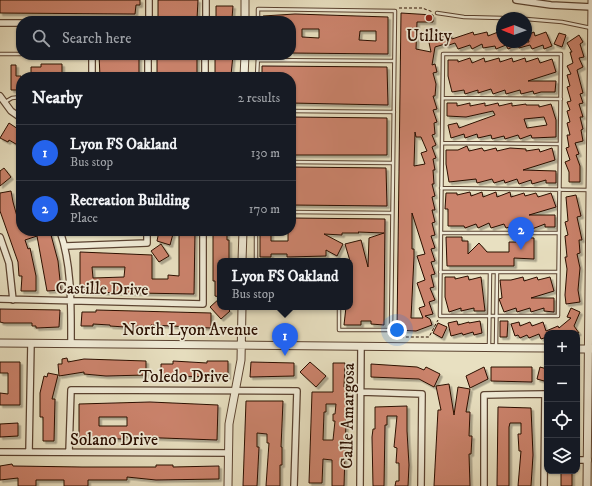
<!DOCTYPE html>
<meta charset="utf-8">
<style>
:root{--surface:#171b24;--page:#20242c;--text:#f1f3f6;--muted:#9ea1a6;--line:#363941;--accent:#2563eb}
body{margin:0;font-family:"IM FELL DW Pica",serif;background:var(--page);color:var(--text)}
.controls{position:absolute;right:12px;bottom:12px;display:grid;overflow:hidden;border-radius:8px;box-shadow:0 1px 3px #0004}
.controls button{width:36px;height:36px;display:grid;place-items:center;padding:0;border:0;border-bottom:1px solid var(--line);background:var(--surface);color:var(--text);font:20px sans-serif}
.compass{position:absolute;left:496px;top:12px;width:36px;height:36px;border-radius:50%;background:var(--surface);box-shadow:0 1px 3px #0004;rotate:271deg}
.you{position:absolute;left:397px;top:330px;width:14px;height:14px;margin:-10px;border:3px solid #fff;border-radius:50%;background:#1a73e8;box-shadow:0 0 0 6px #1a73e833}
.badge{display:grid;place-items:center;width:26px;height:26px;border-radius:50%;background:var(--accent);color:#fff;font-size:13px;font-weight:700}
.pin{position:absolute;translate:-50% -33px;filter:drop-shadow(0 1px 2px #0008)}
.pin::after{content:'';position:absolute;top:21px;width:14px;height:12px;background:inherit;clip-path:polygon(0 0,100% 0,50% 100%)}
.popup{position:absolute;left:217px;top:258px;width:136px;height:52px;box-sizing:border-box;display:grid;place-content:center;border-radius:8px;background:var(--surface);filter:drop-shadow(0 1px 3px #0005);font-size:13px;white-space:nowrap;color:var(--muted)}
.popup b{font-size:15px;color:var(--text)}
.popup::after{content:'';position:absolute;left:50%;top:100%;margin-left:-8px;border:8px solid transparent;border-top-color:var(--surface)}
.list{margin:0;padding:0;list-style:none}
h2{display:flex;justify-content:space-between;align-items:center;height:52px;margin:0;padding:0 16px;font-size:17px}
h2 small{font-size:13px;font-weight:400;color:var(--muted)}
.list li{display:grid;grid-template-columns:26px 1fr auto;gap:12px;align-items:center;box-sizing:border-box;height:56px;padding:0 16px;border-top:1px solid var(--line)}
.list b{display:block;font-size:15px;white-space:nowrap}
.list p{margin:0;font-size:13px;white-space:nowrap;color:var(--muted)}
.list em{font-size:13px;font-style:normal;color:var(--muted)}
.icon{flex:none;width:22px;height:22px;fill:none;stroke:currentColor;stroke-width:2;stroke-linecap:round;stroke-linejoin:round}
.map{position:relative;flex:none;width:592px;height:486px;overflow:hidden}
.search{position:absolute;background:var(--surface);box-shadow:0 1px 3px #0004;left:16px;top:16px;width:280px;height:44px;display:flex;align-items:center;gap:10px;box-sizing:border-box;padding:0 14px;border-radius:16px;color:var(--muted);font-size:15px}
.panel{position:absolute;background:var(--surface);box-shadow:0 1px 3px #0004;left:16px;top:72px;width:280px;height:164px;border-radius:16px}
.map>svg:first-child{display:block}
</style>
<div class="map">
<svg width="592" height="486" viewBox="0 0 592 486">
<defs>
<filter id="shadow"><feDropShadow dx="2.5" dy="2.5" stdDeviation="0" flood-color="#0004"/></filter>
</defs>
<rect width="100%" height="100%" fill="#e8e0c1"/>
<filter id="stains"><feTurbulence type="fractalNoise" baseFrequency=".005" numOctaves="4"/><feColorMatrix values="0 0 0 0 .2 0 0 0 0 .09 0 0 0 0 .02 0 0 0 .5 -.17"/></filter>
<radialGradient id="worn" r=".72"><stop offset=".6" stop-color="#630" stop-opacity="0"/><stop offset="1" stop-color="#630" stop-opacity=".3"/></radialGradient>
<path fill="#cb836c" stroke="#2a0e00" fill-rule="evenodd" filter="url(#shadow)" d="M0,0H140V5H136L135,14L0,13Z
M158,0H198L197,19H158Z
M216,6H233L232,18H216Z
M401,13L433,15V22H417L416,49L431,52L427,33L435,31L437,38L450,34L452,39L473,32L474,35L487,32L488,36L498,32L501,42H529L527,35L534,32L535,36L546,32L552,46L544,49L543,45L532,49L530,45L519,48L518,45L508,49L506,45L496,49L495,46L483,48L482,44L472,49L470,45L458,49L455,43L446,46L445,44L435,47L432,65L435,64L437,72L433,73L436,84L435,96H433L437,109L433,110L437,122L434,123L435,134L432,135L436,145L432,147L436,158L433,159L435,170H433L434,184H432L435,196L432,197L435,210H432L435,222L432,223L435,235L431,236L435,248L431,249L435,261L431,262L435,274L431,275L434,287L430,288L435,300L429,302L433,314L425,316L430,319L432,325L416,331L397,330ZM415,132L416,137H421L427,151L421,153L425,164L414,166ZM412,213L425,254L417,256L425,280L417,283L425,306L419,308L423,318H411L414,257V249H412Z
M295,14L388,17V54L291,53V38H294V26H291V21H263V16ZM302,29H319V38L302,37ZM360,31H376V41L359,40Z
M559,33L566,35L562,47L554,44Z
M579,35L583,42L580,44L584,57L579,58L583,67L577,70L583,93L580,94L583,103L579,104L583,117H580L583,129L581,130L583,141L575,143L579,154L576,155L580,166V182H569V172L565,162L570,160L566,148L569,147L567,135H570L567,123L570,122L567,111L570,110L567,102L571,101L567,87L570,86L567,75L571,74L567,66L573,63L570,52H572L567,43Z
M99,55H139V77H100Z
M157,55H197V77L157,76Z
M215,55H233L231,75H215Z
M470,58L472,63L484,58L485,62L499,58L500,62L512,58L513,62L525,58L526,62L538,58L540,63L552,59L556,72L528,81H556L555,92H541L534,94L533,91L521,94L520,90L506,94L505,90L493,94L491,89L478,93V90L465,94L464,90L452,92L448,76V60H458V62Z
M41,64H62V77H31V67H41Z
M11,65H16V76H21V90H11Z
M262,66L387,67L388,105L291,103V77H262Z
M447,103H457V106L470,103V106L485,103V106L498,103L499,106L512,103V106L526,104V105H539V107L551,104L556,120V137L532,138L531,135L520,139L518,135L505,139L504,136L492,139L491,135L478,138L477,134L465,138L464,134L451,138L448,125L457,123L459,128L495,115L493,111L466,117L447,116ZM544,117L547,125L527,128L524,119Z
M291,117L387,118V155H291Z
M9,123L21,131V147L9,140L8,142L0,138Z
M467,146L469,151L482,148L484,151L496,148L497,151L510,148L526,149V151L539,149L540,152L552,148L555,160L523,170L556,171V183H546V180L532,184L531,180L519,184L517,179L505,183L504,180L494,183L492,179L477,183L476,179L449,182L446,164V150H458Z
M291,167L386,168L387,206L291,205Z
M4,168L11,177L0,186V171Z
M11,191L13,202L21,231H49L51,235L58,261L61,290L47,291L37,236L25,240L28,249L30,248L36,276V291H21L22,276H19L18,262L0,211V193Z
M470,192L471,196L482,192L483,197L496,192L497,197L510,192L511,197L524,193L525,196L536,193L538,197L551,193L556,207L529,215H555V227H545V224L532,229L531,225L517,228V225L506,228L504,224L491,228L489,223L478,228L476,224L465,228L464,226H448V209H445L446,193H457V195Z
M576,195L581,216L577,217L582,240H579L580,253L577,254L580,268L578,290L580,302L566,304L565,295L567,269L565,257H567L565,236L568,235L565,222L568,221L566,197Z
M291,218L385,219L384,325L371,324V321H361V325H344L346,307H350V261L345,244L361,240L368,267L369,238L384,233L358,232L359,233H342V235L324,234L343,244L337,256L326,250V256L287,257V254H271V257H260V231H271V241H288V231H291Z
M159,231L173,234L170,245L157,241Z
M179,231H195L194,294L80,292V252L152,255V279H168V275L179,276ZM92,267H125L124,277L93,278Z
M213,231H227V240H229V261H220V297L215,296V281H213Z
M446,237H462V241H468V254L479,243L487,252H509V242H516V237L534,238V259L514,258V266H447Z
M161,244L169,256L159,262L151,251Z
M468,276L469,280L481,277L485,311H474V308L461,311V308L449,312L445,297V277H455V279Z
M523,277L524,281L537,277L538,280L550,277L554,291L531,298H554V312L544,311V308L531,312L530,308L517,312L516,308L504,312L499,299L502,298L500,280H511Z
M220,298V307H226L230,311L221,319L210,307Z
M571,308L580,312L574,326L579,333H547V337L541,339L539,334L529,338L527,335L520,338L518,335L515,336L511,324L519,322L520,326L530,322L532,326L543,322L546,331L558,326L559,328L571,318L567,317Z
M0,309L60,310L59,327L36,328V326H32V323H4L0,322Z
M96,310L211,313V328L151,325V327L137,326V329L125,328V327L110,326V325L93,324V326H81L82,312H96Z
M457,321L458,325L469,322V323L480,321L482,333L474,335L473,332L463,335L462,333L451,336L448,323Z
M500,321H508L507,337H500Z
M438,323L447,327L442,338L433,333Z
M67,358L68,362L84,359L146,361V375L106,376L84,374V372L59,376L58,364H62V359Z
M173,361L207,363V361H228V377L161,376V364H173Z
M0,362H20V405H0V393L8,394V373H0Z
M251,362L294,363V376L250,377Z
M310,362L326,376L316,387L300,372Z
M333,363H345L344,387L347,388L344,486H332V460L323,459L322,483H309L312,392H333ZM326,404H336L335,414H333V421H335L333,440H323L324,412H326Z
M371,364L417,367L424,370L426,367L440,374L434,387L419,379L371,377Z
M484,367L488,379L470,388L466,376Z
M491,367H532V382L491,381Z
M540,367L547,369V378H545L544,381L537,379Z
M48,373L58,375L52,399H55L54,441H43V417H40V393L44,376L47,377Z
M449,384L454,415L458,387L470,389L466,412H470L469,436H472L471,454H469L470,486H434L438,410H441L436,386Z
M246,401H283L281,447H282V465H280V486H266L269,443H267V434L257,433V447H259L257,486H243Z
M150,402L218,405L217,440L135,437H123V439L79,438V404ZM99,417H127V426H99Z
M407,406V431L409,465L408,486H395L396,481H399V463H396L397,448L394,447L397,416H387V425H385L384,486H373L372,437L373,429H375V407Z
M498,407L531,408L533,455L531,486H518L521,451H519L518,434H521V423H510L509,427V486H497Z
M18,423V436L0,437V424Z
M12,464L13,466L82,467H156V465H173V467L219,466V479L156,480L127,477V480H88V486H64V480H36V486H18V478L0,480V466Z
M561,472H572V486H561Z"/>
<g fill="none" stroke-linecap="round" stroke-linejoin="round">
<defs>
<path id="service" d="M437,13L464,17L502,18
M526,19L562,22L591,28
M258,21V9L395,11L391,330H339V307
M0,54H21
M443,54H561L558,316H440Z
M258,60L394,61
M257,77L258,55
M443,98L561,99
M5,102L12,98L21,97
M291,111L394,112
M442,143L560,144
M291,162L393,163
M441,188L589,190
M291,212L392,213
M441,233H559
M256,261V231
M440,272H558
M489,347L490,272
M496,347L497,272"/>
<path id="minor" d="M516,0L551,5L592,7
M149,21V0
M206,21V0
M0,23H21
M92,55V77
M148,77V55
M205,77V55
M0,96L11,111L21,118
M60,231C72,266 71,306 71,343
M0,237L9,263L13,300
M66,246L147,243V231
M0,299L203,304V231
M361,392L422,394L421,486
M0,452L229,453
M29,452L31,343
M69,452L71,390L297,391L294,486
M577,460H588
M360,486L361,346
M484,486V395L545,394L544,486"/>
<path id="tertiary" d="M245,21V0
M244,77L245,55
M242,261L243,231
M0,343L547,348
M577,349H592
M228,486L229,424L241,360L242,307
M587,486L592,0"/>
</defs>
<use href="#service" stroke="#5a4230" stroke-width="4.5"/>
<use href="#minor" stroke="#5a4230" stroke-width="8"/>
<use href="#tertiary" stroke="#5a4230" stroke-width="9"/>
<path stroke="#2a0e00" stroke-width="1" stroke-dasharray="3 2" stroke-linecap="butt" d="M399,8H422L433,12
M393,334L394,337H429L438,320"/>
<use href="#service" stroke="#f0ebd7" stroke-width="2.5"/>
<use href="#minor" stroke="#f0ebd7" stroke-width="5.5"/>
<use href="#tertiary" stroke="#f0ebd7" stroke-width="7"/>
</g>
<circle fill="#8f2418" stroke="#f0ebd7" stroke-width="1.5" cx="429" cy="18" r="4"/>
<g text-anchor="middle" stroke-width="3.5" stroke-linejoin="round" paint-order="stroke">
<g font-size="17" fill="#2a0e00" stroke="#f0ebd7">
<text x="429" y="41">Utility</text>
</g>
<g font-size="17" fill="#2a0e00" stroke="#f0ebd7">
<text transform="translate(102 288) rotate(1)" y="6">Castille Drive</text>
<text x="190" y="335">North Lyon Avenue</text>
<text x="184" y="382">Toledo Drive</text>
<text transform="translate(347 416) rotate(-89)" y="6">Calle Amargosa</text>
<text x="114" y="445">Solano Drive</text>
</g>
</g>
<rect width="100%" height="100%" filter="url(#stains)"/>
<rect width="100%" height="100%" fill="url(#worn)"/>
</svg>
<div class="controls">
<button>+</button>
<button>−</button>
<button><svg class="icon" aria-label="locate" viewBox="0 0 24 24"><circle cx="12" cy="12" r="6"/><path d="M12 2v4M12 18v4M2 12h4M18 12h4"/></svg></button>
<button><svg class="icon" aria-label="layers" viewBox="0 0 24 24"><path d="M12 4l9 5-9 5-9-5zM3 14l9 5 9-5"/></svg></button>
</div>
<svg class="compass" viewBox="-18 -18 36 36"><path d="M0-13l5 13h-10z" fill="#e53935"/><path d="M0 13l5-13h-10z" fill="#9ea1a6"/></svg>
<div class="you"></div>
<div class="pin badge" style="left:285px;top:356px">1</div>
<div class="popup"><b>Lyon FS Oakland</b>Bus stop</div>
<div class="pin badge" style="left:521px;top:250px">2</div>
<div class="search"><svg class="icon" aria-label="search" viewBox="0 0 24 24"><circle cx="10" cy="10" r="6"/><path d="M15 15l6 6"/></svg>Search here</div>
<section class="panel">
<h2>Nearby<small>2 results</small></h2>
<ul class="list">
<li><span class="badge">1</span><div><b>Lyon FS Oakland</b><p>Bus stop</p></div><em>130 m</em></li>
<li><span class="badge">2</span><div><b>Recreation Building</b><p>Place</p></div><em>170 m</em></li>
</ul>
</section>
</div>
